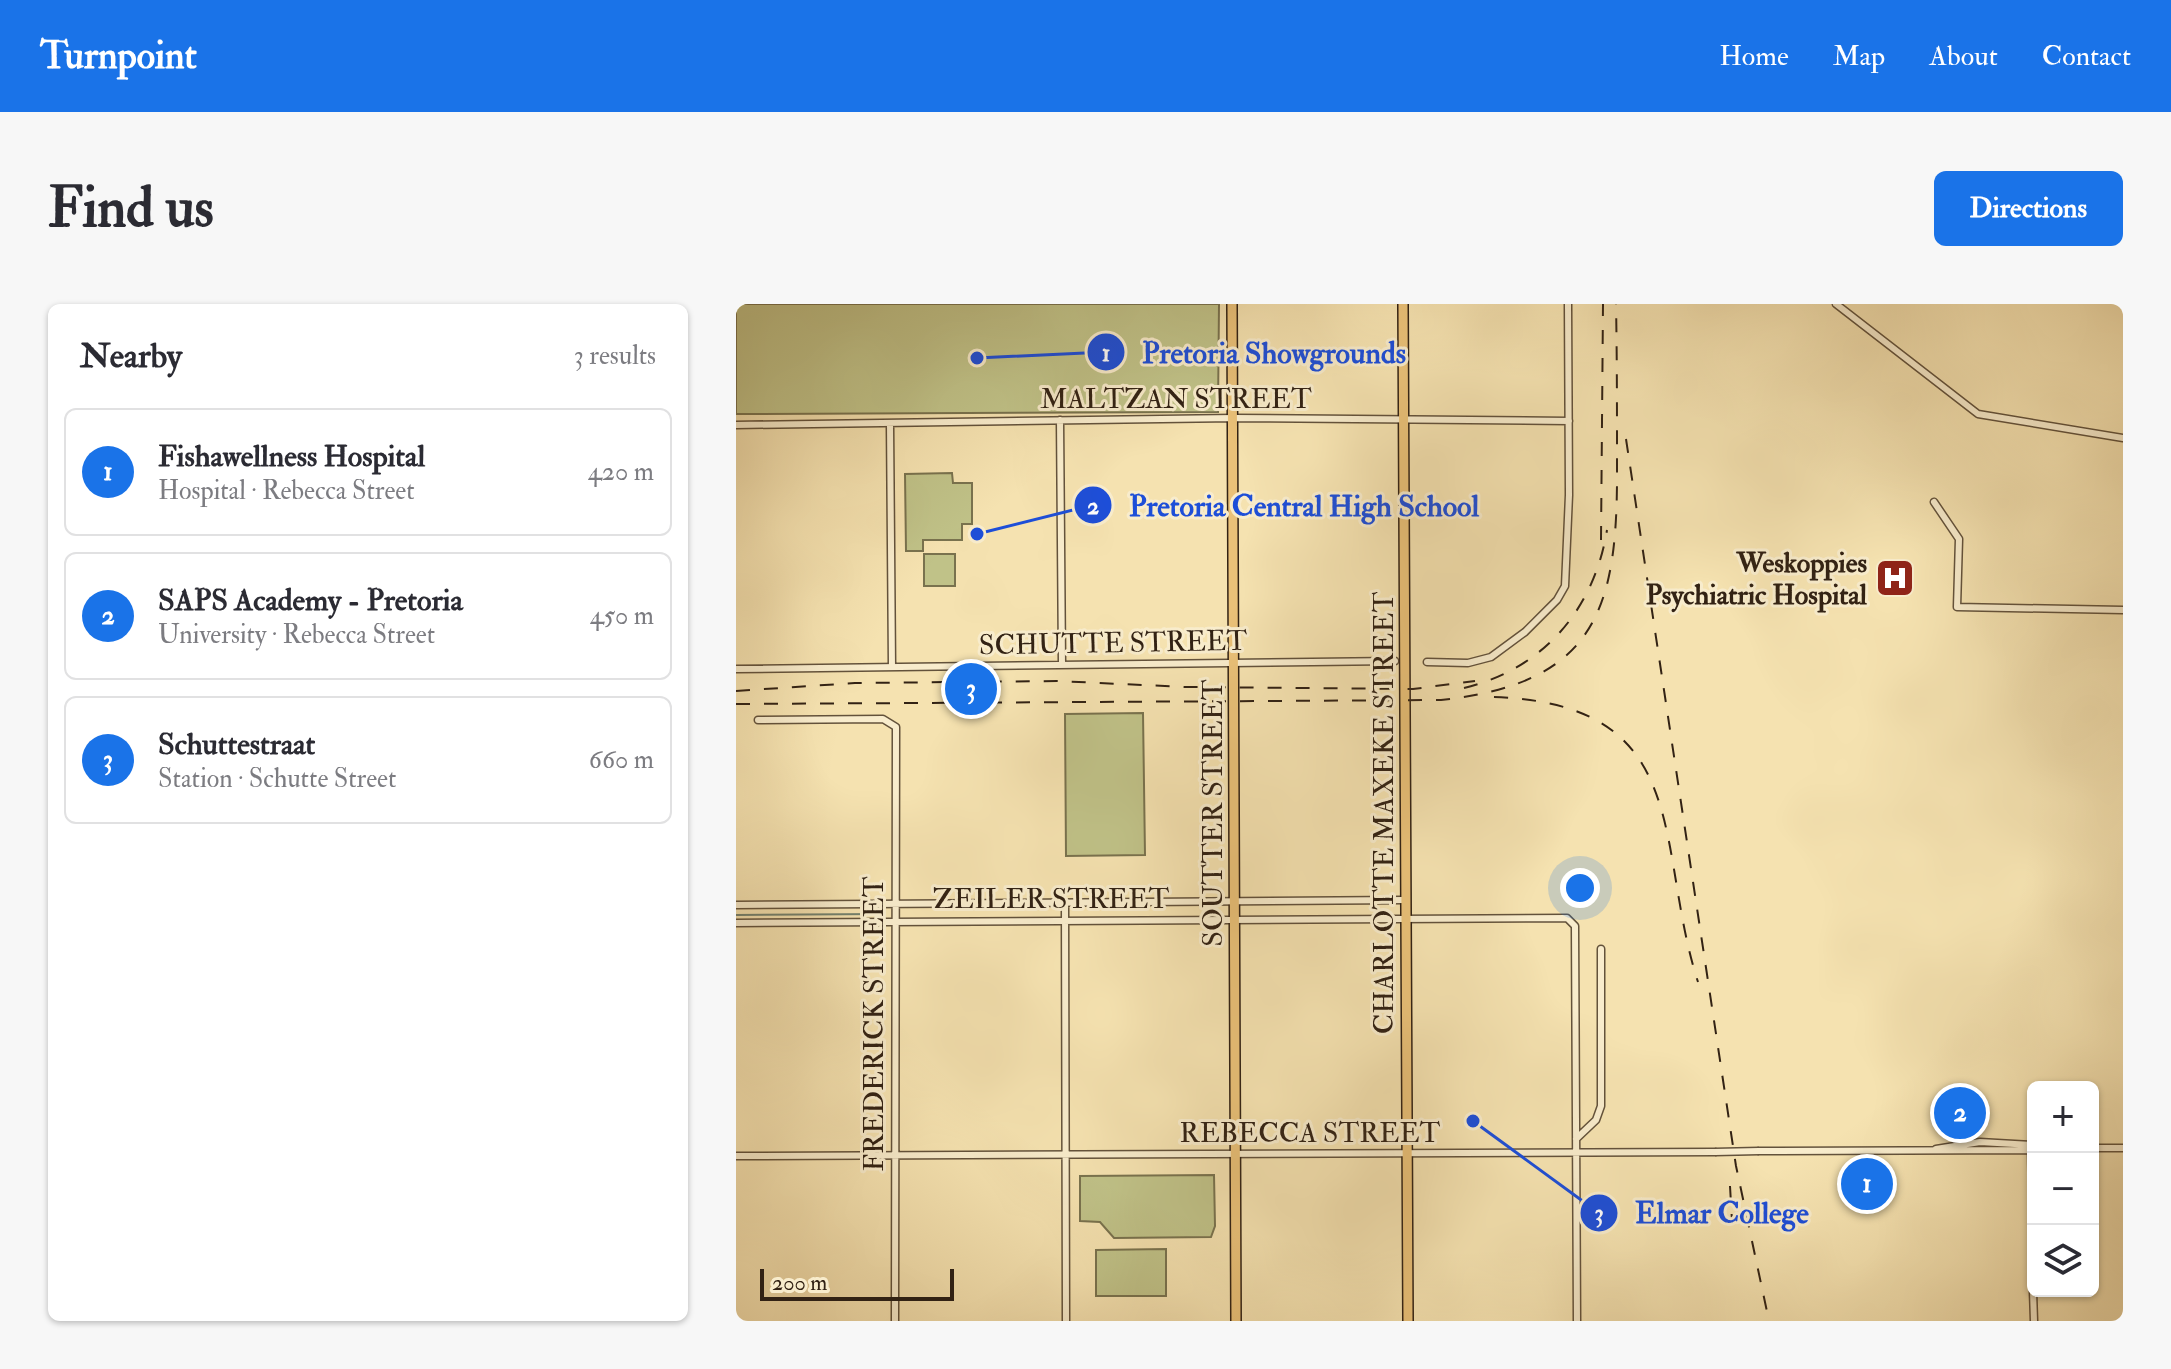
<!DOCTYPE html>
<meta charset="utf-8">
<style>
:root{--surface:#fff;--page:#f7f7f7;--text:#2b2b33;--muted:#7c7c81;--line:#e1e1e2;--accent:#1a73e8}
body{margin:0;font-family:"IM FELL Double Pica",serif;background:var(--page);color:var(--text)}
.controls{position:absolute;right:24px;bottom:24px;display:grid;overflow:hidden;border-radius:12px;box-shadow:0 2px 6px #0004}
.controls button{width:72px;height:72px;display:grid;place-items:center;padding:0;border:0;border-bottom:2px solid var(--line);background:var(--surface);color:var(--text);font:40px sans-serif}
.scale{position:absolute;left:24px;bottom:20px;width:194px;box-sizing:border-box;padding-left:8px;border:4px solid #322214;border-top:0;font-size:22px;line-height:28px;white-space:nowrap;color:#322214;-webkit-text-stroke:6px #f8eccc;paint-order:stroke}
.you{position:absolute;left:844px;top:584px;width:28px;height:28px;margin:-20px;border:6px solid #fff;border-radius:50%;background:#1a73e8;box-shadow:0 0 0 12px #1a73e833}
.badge{display:grid;place-items:center;width:52px;height:52px;border-radius:50%;background:var(--accent);color:#fff;font-size:26px;font-weight:700}
.pin{position:absolute;translate:-50% -50%;border:4px solid #fff;box-shadow:0 2px 8px #0006}
.list{margin:0;padding:0;list-style:none}
h2{display:flex;justify-content:space-between;align-items:center;height:104px;margin:0;padding:0 32px;font-size:34px}
h2 small{font-size:26px;font-weight:400;color:var(--muted)}
.list li{display:grid;grid-template-columns:52px 1fr auto;gap:24px;align-items:center;box-sizing:border-box;height:128px;margin:0 16px 16px;padding:0 16px;border:2px solid var(--line);border-radius:12px}
.list b{display:block;font-size:30px;white-space:nowrap}
.list p{margin:0;font-size:26px;white-space:nowrap;color:var(--muted)}
.list em{font-size:26px;font-style:normal;color:var(--muted)}
.icon{flex:none;width:44px;height:44px;fill:none;stroke:currentColor;stroke-width:2;stroke-linecap:round;stroke-linejoin:round}
.map{position:relative;flex:none;width:1387px;height:1017px;overflow:hidden;border-radius:12px}
header{display:flex;align-items:center;gap:48px;box-sizing:border-box;height:112px;padding:0 40px;background:var(--accent);color:#fff}
header strong{font-size:38px}
nav{display:flex;gap:44px;margin-inline-start:auto;font-size:28px}
.intro{display:flex;align-items:center;justify-content:space-between;box-sizing:border-box;height:192px;padding:0 48px}
h1{margin:0;font-size:56px}
.button{padding:20px 36px;border-radius:12px;background:var(--accent);color:#fff;font-size:28px;font-weight:700}
main{display:flex;gap:48px;padding:0 48px}
aside{flex:1;background:var(--surface);border-radius:12px;box-shadow:0 2px 6px #0004}
.map>svg:first-child{display:block}
</style>
<header>
<strong>Turnpoint</strong>
<nav><a>Home</a><a>Map</a><a>About</a><a>Contact</a></nav>
</header>
<div class="intro"><h1>Find us</h1><a class="button">Directions</a></div>
<main>
<aside>
<h2>Nearby<small>3 results</small></h2>
<ul class="list">
<li><span class="badge">1</span><div><b>Fishawellness Hospital</b><p>Hospital · Rebecca Street</p></div><em>420 m</em></li>
<li><span class="badge">2</span><div><b>SAPS Academy - Pretoria</b><p>University · Rebecca Street</p></div><em>450 m</em></li>
<li><span class="badge">3</span><div><b>Schuttestraat</b><p>Station · Schutte Street</p></div><em>660 m</em></li>
</ul>
</aside>
<div class="map">
<svg width="1387" height="1017" viewBox="0 0 1387 1017">
<rect width="100%" height="100%" fill="#f5e2b0"/>
<filter id="stains"><feTurbulence type="fractalNoise" baseFrequency=".0025" numOctaves="4"/><feColorMatrix values="0 0 0 0 .2 0 0 0 0 .09 0 0 0 0 .02 0 0 0 .5 -.17"/></filter>
<radialGradient id="worn" r=".72"><stop offset=".6" stop-color="#630" stop-opacity="0"/><stop offset="1" stop-color="#630" stop-opacity=".3"/></radialGradient>
<path fill="#c0c288" stroke="#79724e" stroke-width="2" d="M0,0H483L482,108L0,110Z
M216,169L217,179H236V220H226V236H187V247H170L169,170Z
M188,250H219V282H188Z
M407,409L409,551L330,552L329,410Z
M478,871L479,922L475,933L378,934L364,918L344,917V872Z
M430,945V992H360V946Z"/>
<g fill="none" stroke-linecap="round" stroke-linejoin="round">
<path stroke="#72806d" stroke-width="2" d="M0,611L147,610"/>
<defs>
<path id="minor" d="M1100,0L1242,110L1387,134
M324,116L326,360
M154,120L156,363
M0,121L498,114L833,117
M1198,198L1223,235L1221,303L1387,306
M691,358L732,359L755,353L789,328L821,296L829,282L833,191L832,0
M0,365L659,357
M22,416L147,415L160,423L159,1017
M329,598L330,1017
M0,601L669,596
M0,619L831,614L839,622L841,1017
M840,835L860,816L865,802V645
M1295,841L1297,951
M1357,844H1387
M1200,845L1244,838L1296,841
M1023,847L1297,846
M0,852L979,848
M1297,987L1298,1017"/>
<path id="primary" d="M496,0L500,1017
M667,0L672,1017"/>
</defs>
<use href="#minor" stroke="#63523b" stroke-width="9"/>
<use href="#primary" stroke="#322214" stroke-width="12"/>
<use href="#minor" stroke="#f8eccc" stroke-width="6"/>
<use href="#primary" stroke="#eac178" stroke-width="9"/>
<path stroke="#322214" stroke-width="2" stroke-dasharray="14 14" stroke-linecap="butt" d="M890,135L1000,862L1033,1017
M865,236L867,0
M728,384C807,365 858,306 871,226
M0,387L119,379L321,377L449,383L677,385L739,377
M758,393C960,400 918,542 962,678
M0,400L705,396C864,379 882,301 881,159C881,106 881,53 880,0
M994,882L996,917"/>
<defs>
<path id="minor-bridge" d="M979,848L1023,847"/>
</defs>
<use href="#minor-bridge" stroke="#63523b" stroke-width="9" stroke-linecap="butt"/>
<use href="#minor-bridge" stroke="#f8eccc" stroke-width="6"/>
</g>
<defs>
<symbol id="hospital-square" viewBox="-11 -11 22 22"><rect x="-9" y="-9" width="18" height="18" rx="4" fill="#8f2418" stroke="#f8eccc"/><path d="M-5-5h3v3.5h4V-5h3V5h-3V1.5h-4V5h-3Z" fill="#fff"/></symbol>
</defs>
<g fill-rule="evenodd">
<use href="#hospital-square" x="1137" y="252" width="44" height="44"/>
</g>
<g text-anchor="middle" stroke-width="6" stroke-linejoin="round" paint-order="stroke">
<g font-size="28" fill="#322214" stroke="#f8eccc">
<text x="440" y="104">MALTZAN STREET</text>
<text transform="translate(377 338) rotate(-1)" y="10">SCHUTTE STREET</text>
<text transform="translate(476 509) rotate(-90)" y="10">SOUTTER STREET</text>
<text transform="translate(647 509) rotate(-90)" y="10">CHARLOTTE MAXEKE STREET</text>
<text x="315" y="604">ZEILER STREET</text>
<text transform="translate(137 720) rotate(-90)" y="10">FREDERICK STREET</text>
<text x="574" y="838">REBECCA STREET</text>
</g>
<g font-size="28" font-weight="bold" fill="#322214" stroke="#f8eccc" text-anchor="end">
<text x="1131" y="268">Weskoppies<tspan x="1131" dy="32">Psychiatric Hospital</tspan></text>
</g>
</g>
<path fill="none" stroke="#1d4ed8" stroke-width="3" d="M241 54L370 48M241 230L357 201M737 817L863 909"/>
<g fill="#1d4ed8" stroke="#f8eccc" stroke-width="3">
<circle cx="241" cy="54" r="8"/>
<circle cx="241" cy="230" r="8"/>
<circle cx="737" cy="817" r="8"/>
<circle cx="370" cy="48" r="20"/>
<circle cx="357" cy="201" r="20"/>
<circle cx="863" cy="909" r="20"/>
</g>
<g font-size="24" text-anchor="middle" font-weight="bold" fill="#fff">
<text x="370" y="57">1</text>
<text x="357" y="210">2</text>
<text x="863" y="917">3</text>
</g>
<g font-size="30" text-anchor="middle" font-weight="bold" fill="#1d4ed8" stroke="#f8eccc" stroke-width="6" stroke-linejoin="round" paint-order="stroke">
<text x="538" y="59">Pretoria Showgrounds</text>
<text x="568" y="212">Pretoria Central High School</text>
<text x="986" y="919">Elmar College</text>
</g>
<rect width="100%" height="100%" filter="url(#stains)"/>
<rect width="100%" height="100%" fill="url(#worn)"/>
</svg>
<div class="controls">
<button>+</button>
<button>−</button>
<button><svg class="icon" aria-label="layers" viewBox="0 0 24 24"><path d="M12 4l9 5-9 5-9-5zM3 14l9 5 9-5"/></svg></button>
</div>
<div class="scale">200 m</div>
<div class="you"></div>
<div class="pin badge" style="left:1131px;top:880px">1</div>
<div class="pin badge" style="left:1224px;top:809px">2</div>
<div class="pin badge" style="left:235px;top:385px">3</div>
</div>
</main>
